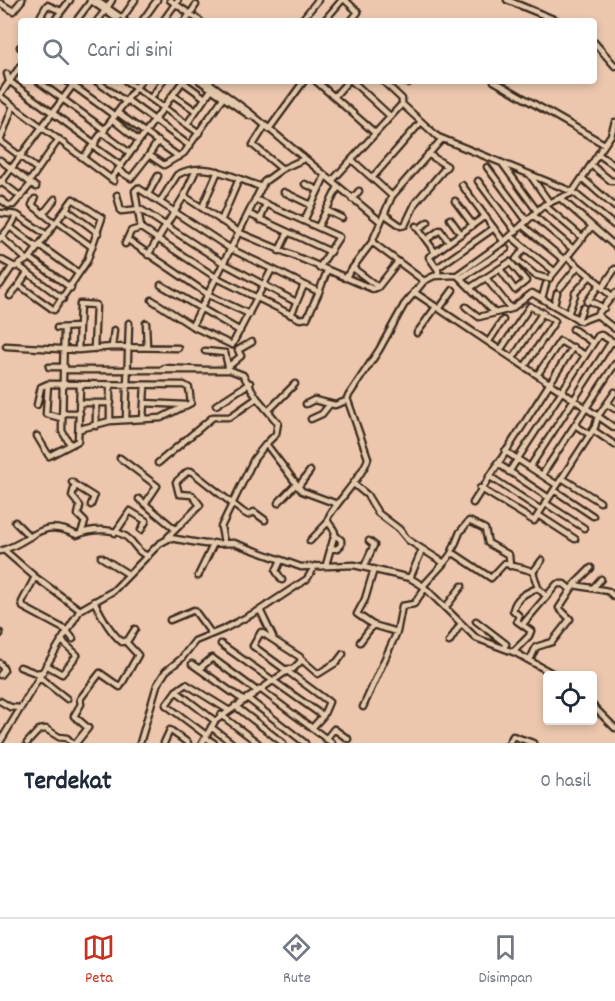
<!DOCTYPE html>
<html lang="id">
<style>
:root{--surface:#fff;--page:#f6f6f7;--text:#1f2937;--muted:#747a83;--line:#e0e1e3;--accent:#c8321e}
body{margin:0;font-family:Dekko,sans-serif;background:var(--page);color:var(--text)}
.controls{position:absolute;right:18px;bottom:18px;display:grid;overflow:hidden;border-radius:6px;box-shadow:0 3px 9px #0003}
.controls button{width:54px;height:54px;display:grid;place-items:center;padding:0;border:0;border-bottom:2px solid var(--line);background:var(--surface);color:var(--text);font:30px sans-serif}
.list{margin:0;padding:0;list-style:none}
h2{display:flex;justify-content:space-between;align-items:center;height:78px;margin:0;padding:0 24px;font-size:26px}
h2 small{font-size:20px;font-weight:400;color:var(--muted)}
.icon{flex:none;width:33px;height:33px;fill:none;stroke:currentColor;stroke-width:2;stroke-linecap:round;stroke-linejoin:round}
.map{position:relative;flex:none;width:615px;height:743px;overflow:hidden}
.search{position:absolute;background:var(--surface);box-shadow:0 3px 9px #0003;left:18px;right:18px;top:18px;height:66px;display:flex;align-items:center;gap:15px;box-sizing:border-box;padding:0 21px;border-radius:6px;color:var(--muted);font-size:22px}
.sheet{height:174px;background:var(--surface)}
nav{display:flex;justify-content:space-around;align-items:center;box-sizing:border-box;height:84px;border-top:2px solid var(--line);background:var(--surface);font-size:16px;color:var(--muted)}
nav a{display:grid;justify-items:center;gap:3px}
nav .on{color:var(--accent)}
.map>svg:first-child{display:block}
</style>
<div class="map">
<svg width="615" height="743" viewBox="0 0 615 743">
<rect width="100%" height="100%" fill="#ecc7ae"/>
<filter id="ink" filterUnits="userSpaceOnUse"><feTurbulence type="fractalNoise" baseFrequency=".0167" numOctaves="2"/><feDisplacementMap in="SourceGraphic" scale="12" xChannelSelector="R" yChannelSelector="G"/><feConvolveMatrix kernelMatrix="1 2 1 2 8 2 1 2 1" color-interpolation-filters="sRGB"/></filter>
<g filter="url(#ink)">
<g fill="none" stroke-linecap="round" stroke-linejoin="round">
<defs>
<path id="minor" d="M90,0L117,19
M96,0L119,16
M170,0L200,21
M345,0L358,12L351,21
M507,0L558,21
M0,3L13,11L22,0
M107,8L112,0
M123,17L135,0
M45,21L41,15L47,5L61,11
M54,21L70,0
M76,21L91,1
M97,21L105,11
M124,21H125
M142,21L157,0
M163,21L178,0
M185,21L196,5
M301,21L318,0
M324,21L342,0
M594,42L615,66
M20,47H21
M7,74L9,81L95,144
M38,81L105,130
M67,81L115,116
M96,81L126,102
M126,81L199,133
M200,81L250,116
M207,81L249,112L380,221
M316,81L375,133
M352,81L390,116
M383,81L402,99V104L438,137L573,192L615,226
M406,81L408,83
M494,81L604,144
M183,82L205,98
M0,95L21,65
M173,95L196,111
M0,96L114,181
M334,97L348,81
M151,98L163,81
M127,100L190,146
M118,113L179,157
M113,120L139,141
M187,124L213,87
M265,126L253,145L282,169
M269,129L304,81
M103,133L130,153
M0,141L37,169
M0,141L13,106
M93,146L121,166
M598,154L615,166
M149,155L158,141
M83,158L141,81
M0,160L36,187
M352,160L392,196
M502,163L537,211
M591,165L611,181H615
M487,167L527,221
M118,170L131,178L149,155L164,165L184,153L223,98
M530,175L549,202
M372,178L421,122
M582,178L615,207
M111,179L183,81
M0,181L21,197
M332,181L402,104
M478,181L516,232
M29,182L59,139
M0,184L76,81
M305,184L318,190
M462,185L504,242
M284,192L311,205
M148,194L158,176
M117,195L121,211L140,209L225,264L296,302
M184,196L240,233L373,289L378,287L397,263
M560,198L615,246
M0,199L8,205H13L31,184
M35,199L32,205L55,223
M255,199L339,237L319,268
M352,199L359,191
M455,201L473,225
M160,202L177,175C205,159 235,179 262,187
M544,205L583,238
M202,208L218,171
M66,209L98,233
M326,210L342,218
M0,213L17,215L10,227
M43,214L55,199
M249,214L331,252
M384,214L401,226L405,225L416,202L447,166L428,154
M17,215L47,235
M533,215L573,249
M450,219L461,234
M260,220L266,204
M57,221L92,247
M221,221L239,179
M304,221L325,176
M522,225L564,260
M416,226L435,252
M318,227L338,187
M418,229L428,222
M511,236L525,248L516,259L535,275L549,279L592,226
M1,237L27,260
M0,239L10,227L38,248
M128,240L209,295L249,314
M426,240L440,230L449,242
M372,242L424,281
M125,244L131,231L141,228L217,278L300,319L307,318L319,292L231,249L138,188L135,191L141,228
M39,245L78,273
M525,248L554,271
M279,251L288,232
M148,255L184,196L196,170
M567,257L600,284L587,302
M30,258L71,288
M0,259L15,267L30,258L73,199L102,218L87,261L54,310L19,285L27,273
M20,267L63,299
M353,268L378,287
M437,268L494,228
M457,275L495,313L511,309L532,293L581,321L597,315L615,293
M438,276V270L429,257L485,216
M345,278L372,242L392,196L442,139
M461,278L506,249
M486,278L511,309
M0,285L12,267
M161,285L240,331
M470,288L510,262L526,281L515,290L500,269
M560,288L578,266
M319,292L327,271
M414,292L598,416L595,427L534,521L480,488
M575,293L590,276
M10,296L19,285
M613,297L602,288L615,269
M542,298L546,284
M152,300L192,326L232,345L272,269
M592,302L604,308
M554,305L557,293
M466,307L479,317L495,313
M439,309L453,290
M568,314L575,295
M291,315L304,285
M597,315L615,329
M578,320L583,307
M146,323L147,347
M192,326L264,182L282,169L304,159
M57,328L79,327
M64,328L62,431L70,444
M573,329L593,343
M417,333L436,307
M489,341L503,320
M6,346L78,350L112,347L178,348
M112,347L114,330
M501,349L530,306L555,321L525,366
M78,350L80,304L96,305L94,349
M205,351L225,353L228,366
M513,358L543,312
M49,367H65
M228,367L241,356L238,350L252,342
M164,368L205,370
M63,370H230L243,375L257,398L278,423L276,434L266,444L302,491L337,504
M538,374L560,341L585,355
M80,403H111
M96,403V426
M144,403L186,405
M306,404L314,400L335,405L346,401
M607,404L615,409
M37,405L41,387L48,384
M216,405L250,383
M268,411L295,384
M62,413H80
M598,416L615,392
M599,417L615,428
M61,418L46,414L48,384L184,385L189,388L191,403L161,418L110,421L80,429
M126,419L129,323
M143,419L145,385
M311,419L322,414L330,404
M110,421V385
M575,425L590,435
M593,430L615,445
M37,436L49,456L78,441L80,386
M505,451L557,485
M120,458L157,486L145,504
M158,463L213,417H230L257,398
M497,463L549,498
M530,467L612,341
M509,472L598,336L601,335L615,343
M542,475L615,364
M489,476L541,510
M562,478L600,502
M72,482L75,485L72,496L80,506L78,515L85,522L81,533
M75,485L94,497L91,505
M355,485L367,495L378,513L399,529L408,540L444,563L423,586
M298,487L310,471
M554,490L593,516
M139,499L175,529
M278,503L296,484
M473,503L573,347
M545,503L584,528
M538,515L575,539
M15,522L30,537
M115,533L130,511L146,521L141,530
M168,537L200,505L192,495L179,494L176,482L187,472L191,471L243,512L248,515L254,512L265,520
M310,541L328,522
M224,542L221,527L254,459L266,444
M330,548L337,549L341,545V540L335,535
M4,550L35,577L22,602L23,607L66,630L73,639
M0,551C34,542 39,516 77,535C92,528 119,527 131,541C137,548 139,553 148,556
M451,554L460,532L469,521L485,529L488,543L509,555L510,566
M101,557L128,574
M281,560L276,571L282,580
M444,563L451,554H455L491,578L505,563C514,568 521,566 533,572L542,560
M326,565L335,533C334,528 329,525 328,521C325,514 365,475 368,458L347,398L379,350L404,305L424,281L434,276L457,275L506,240L544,205L572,193L611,135L615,122
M364,567L374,545L369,541
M374,569L365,599L357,614L373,625L397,632
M533,572L538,588L546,596
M198,576L214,543
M35,577L80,610
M410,578L422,550
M576,583L591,568
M593,588L601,579
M94,601C102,616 109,631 122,642L128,640L135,629
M445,608L462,586
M260,610L273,637
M170,620L194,610L211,633
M476,621L506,644L504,648
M523,624L557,584H564L570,589
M0,633V634
M360,642L373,625
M449,642L460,625
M221,644L323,716L312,728
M513,652L529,636L531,631L517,621L519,616L513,610C516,597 527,592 538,588
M301,659L318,674L337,662L343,654
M530,660L536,647L552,642L570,619L559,608L574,585L608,591L615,597
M0,663L4,670L0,675
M192,664L243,700
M46,665L62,674L77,655L61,640
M20,667L36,673L43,672
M199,669L212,658L257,691
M287,671L329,702L323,716
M39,677L67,699
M260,689L332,743
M176,691L186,684L228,710
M247,698L305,743
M0,701L10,707L19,708
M592,705L615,728
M235,706L283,743
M363,707L397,632L402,606L414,604L425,588
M221,715L258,743
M211,727L232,743
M206,735L166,705L176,691L215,721
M205,737L214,743
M326,739L334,729L348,739
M0,742L80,610L113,591L159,544L170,538L205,544L234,543L301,567L354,565L410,578L423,586L476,638L516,653L557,676
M27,743L39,730L46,729L59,737L67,738L72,743
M76,743L88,728L74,716L81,704L80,699L100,673L120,687L138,655L126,642
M140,743L157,685L166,671L181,659L195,641L224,629L260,610L307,579L315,566
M164,743L170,730L188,743
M202,743L215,721L287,671L253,646L261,632L300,657L301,661L293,669H287
M509,743L513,736L533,743"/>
</defs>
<use href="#minor" stroke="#3b2a1e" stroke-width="9"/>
<use href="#minor" stroke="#e5c9ac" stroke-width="4.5"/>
</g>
</g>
</svg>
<div class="controls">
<button><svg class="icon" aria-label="locate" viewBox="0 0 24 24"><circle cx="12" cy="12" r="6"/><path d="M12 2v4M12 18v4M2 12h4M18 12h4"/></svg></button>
</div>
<div class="search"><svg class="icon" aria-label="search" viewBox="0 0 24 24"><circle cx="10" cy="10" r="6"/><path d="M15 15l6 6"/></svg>Cari di sini</div>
</div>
<section class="sheet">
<h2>Terdekat<small>0 hasil</small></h2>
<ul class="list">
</ul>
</section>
<nav>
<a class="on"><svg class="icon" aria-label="map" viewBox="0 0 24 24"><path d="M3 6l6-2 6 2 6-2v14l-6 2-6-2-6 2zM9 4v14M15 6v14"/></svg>Peta</a>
<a><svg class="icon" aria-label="directions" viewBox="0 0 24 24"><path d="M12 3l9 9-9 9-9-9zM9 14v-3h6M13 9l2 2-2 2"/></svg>Rute</a>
<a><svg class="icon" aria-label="saved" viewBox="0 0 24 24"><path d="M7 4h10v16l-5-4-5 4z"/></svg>Disimpan</a>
</nav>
